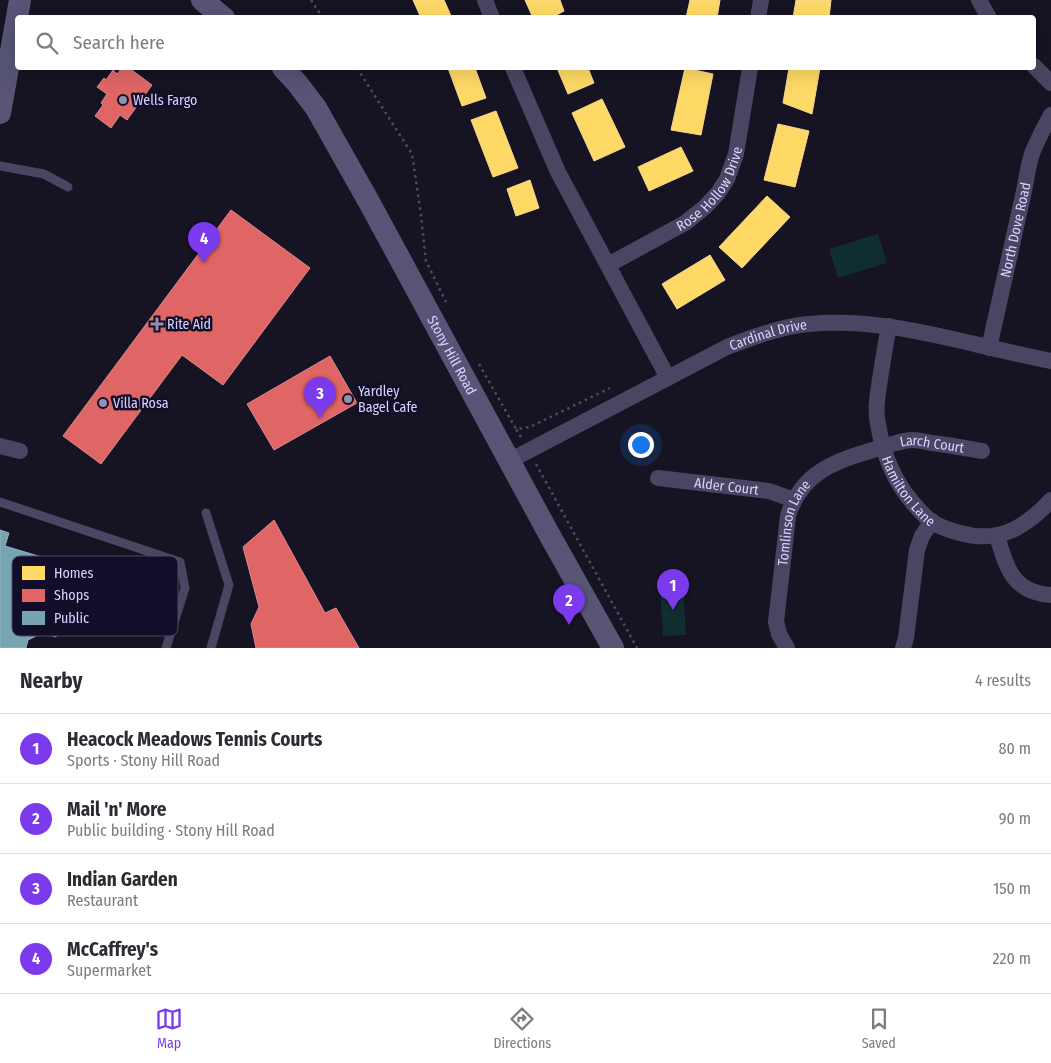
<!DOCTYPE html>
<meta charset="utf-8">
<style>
:root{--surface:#fff;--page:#f7f7f7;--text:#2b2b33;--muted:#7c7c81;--line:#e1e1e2;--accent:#7c3aed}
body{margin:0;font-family:"Fira Sans Condensed",sans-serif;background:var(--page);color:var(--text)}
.you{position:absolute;left:640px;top:444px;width:18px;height:18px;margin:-12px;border:4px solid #fff;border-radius:50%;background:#1a73e8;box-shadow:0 0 0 8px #1a73e833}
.badge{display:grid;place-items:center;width:32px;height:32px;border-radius:50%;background:var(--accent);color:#fff;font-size:16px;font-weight:700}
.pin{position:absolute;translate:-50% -41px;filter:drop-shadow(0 1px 2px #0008)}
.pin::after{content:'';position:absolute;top:26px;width:18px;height:15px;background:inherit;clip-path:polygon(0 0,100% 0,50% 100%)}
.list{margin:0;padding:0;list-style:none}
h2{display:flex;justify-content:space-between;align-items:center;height:65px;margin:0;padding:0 20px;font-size:21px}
h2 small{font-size:16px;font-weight:400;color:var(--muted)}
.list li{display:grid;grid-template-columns:32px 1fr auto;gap:15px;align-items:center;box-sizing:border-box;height:70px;padding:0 20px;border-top:1px solid var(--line)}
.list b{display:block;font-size:19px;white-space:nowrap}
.list p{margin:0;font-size:16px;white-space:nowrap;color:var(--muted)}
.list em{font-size:16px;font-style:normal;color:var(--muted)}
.icon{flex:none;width:28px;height:28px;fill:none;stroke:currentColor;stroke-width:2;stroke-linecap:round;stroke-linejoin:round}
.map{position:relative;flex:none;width:1051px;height:648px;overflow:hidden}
.search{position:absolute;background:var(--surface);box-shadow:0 5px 20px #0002;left:15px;right:15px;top:15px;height:55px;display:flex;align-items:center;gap:12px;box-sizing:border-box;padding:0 18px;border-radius:5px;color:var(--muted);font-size:19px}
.sheet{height:345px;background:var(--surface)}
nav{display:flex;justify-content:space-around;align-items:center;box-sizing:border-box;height:70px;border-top:1px solid var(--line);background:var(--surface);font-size:14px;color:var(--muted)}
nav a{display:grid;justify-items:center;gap:2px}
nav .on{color:var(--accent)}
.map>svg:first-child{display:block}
</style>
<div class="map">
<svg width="1051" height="648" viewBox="0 0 1051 648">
<rect width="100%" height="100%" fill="#161322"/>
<path fill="#102e30" d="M878,234L887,263L838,278L829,249Z
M683,585L686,635L663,636L660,586Z"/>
<path fill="#ffd966" stroke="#f4d794" d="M413,0H444L452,18H421Z
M525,0H560L564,11L551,18H533Z
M690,0H720L717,18H686Z
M796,0H831L829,18H793Z
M448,68H475L486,98L462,106Z
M557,68H588L594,83L568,94Z
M685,68L713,74L701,135L671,130Z
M789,68H820L812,114L783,103Z
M602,99L625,147L594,161L572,113Z
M496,111L518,168L493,177L471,120Z
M778,124L809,131L795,187L764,180Z
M681,147L693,171L649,191L638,167Z
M530,180L539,208L516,216L507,189Z
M767,196L790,217L742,268L719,247Z
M710,255L725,280L677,309L662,284Z"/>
<path fill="#e06666" stroke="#de8794" d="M122,68H129L152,85L127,120L120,115L111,128L95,116L103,105L101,103L107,94L97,87L104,78L106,80L113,70L117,74Z
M231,210L310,268L223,385L182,355L101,464L63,436Z
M330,356L357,403L274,450L247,404Z
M274,520L325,613L336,608L359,648H256L251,624L259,607L243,547Z"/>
<path fill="#76a5af" stroke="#94b3c7" d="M0,530L9,533L5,546L78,568L56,637L42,633L28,640L26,648H0Z"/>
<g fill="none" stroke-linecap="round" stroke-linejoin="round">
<path stroke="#435263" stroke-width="2.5" stroke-dasharray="2.5 4" stroke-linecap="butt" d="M311,0L323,18
M357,68L412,154L421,215L426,261L446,302
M479,364L516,429
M521,437L516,429L530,427L610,388
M536,464L637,648"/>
<path stroke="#494663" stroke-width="9" d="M0,166L44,174L68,187
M0,502L180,562L185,588L166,648
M206,513L229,585L211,648"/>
<g stroke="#494663" stroke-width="16">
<path d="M485,0L492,18"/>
<path d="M979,0L989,18"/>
<path d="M758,18L761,0"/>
<path d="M1034,66L1051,83"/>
<path d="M513,68L558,172L668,378"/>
<path id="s1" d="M608,265L685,223L705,207L718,193L727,179L736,154L750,68"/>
<path id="s2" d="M889,326C885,346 882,366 879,386C877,398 875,412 878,424C883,454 893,480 913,503C919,510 925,517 932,522C941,528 950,530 960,533C999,544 1026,527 1051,500"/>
<path id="s3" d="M989,348L1024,191C1027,177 1028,164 1033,151C1038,139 1044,127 1051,115"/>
<path d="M0,446L20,451"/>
<path id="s4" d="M509,461L727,347C753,337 780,327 808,324C862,319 909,329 962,341C992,348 1021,355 1051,361"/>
<path id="s5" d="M658,478L769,491L794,500"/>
<path d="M997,536C1007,568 1012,592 1051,595"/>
<path id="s6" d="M787,648L779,634L776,622L788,516C801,472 836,461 876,449C885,446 904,440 913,440C919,440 926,442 932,443C949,445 965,448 982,451"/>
<path d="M903,648L906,638L917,550L922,536L932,521"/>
</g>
<g stroke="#575475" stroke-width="22">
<path d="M202,0L224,18"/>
<path id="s7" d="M283,68L297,83L316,108L369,202L549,534L613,648"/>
<path d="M0,113L20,0"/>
</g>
</g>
<g fill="#9590b2" stroke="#120d28" stroke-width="2">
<circle cx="123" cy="100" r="5"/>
<path d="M154.5 316.5h5v5h5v5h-5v5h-5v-5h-5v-5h5z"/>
<circle cx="348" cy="399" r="5"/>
<circle cx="103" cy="403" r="5"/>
</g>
<g text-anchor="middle" stroke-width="5" stroke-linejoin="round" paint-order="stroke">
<g font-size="14" fill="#dad3ff" stroke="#120d28" text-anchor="start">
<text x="133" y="105">Wells Fargo</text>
<text x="167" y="329">Rite Aid</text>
<text x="358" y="396">Yardley<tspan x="358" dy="16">Bagel Cafe</tspan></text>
<text x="113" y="408">Villa Rosa</text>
</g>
<g font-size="14" fill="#dad3ff" stroke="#120d28">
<text dy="5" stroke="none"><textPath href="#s1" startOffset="131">Rose Hollow Drive</textPath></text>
<text dy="5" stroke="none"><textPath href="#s3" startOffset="121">North Dove Road</textPath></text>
<text dy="5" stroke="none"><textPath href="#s4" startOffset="289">Cardinal Drive</textPath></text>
<text dy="5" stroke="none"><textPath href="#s7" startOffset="334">Stony Hill Road</textPath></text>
<text dy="5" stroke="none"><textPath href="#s6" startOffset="309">Larch Court</textPath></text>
<text dy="5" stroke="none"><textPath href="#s5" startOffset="69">Alder Court</textPath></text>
<text dy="5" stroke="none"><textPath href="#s2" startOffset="174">Hamilton Lane</textPath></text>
<text dy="5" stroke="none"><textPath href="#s6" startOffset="130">Tomlinson Lane</textPath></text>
</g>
</g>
<rect x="12" y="556" width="166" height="80" rx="8" fill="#120d28" stroke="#4e4868" stroke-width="1"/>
<rect x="22" y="566" width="23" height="14" fill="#ffd966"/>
<rect x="22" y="589" width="23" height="13" fill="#e06666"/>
<rect x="22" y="611" width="23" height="14" fill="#76a5af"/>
<g font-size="14" fill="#dad3ff">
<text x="54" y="578">Homes</text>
<text x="54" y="600">Shops</text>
<text x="54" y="623">Public</text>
</g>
</svg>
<div class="you"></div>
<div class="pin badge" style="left:673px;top:610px">1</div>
<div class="pin badge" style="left:569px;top:625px">2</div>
<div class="pin badge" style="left:320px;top:418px">3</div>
<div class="pin badge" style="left:204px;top:263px">4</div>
<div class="search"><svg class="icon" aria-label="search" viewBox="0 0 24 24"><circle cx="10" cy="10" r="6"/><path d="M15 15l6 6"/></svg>Search here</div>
</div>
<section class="sheet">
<h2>Nearby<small>4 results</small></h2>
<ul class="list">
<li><span class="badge">1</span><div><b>Heacock Meadows Tennis Courts</b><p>Sports · Stony Hill Road</p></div><em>80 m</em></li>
<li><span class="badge">2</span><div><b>Mail 'n' More</b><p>Public building · Stony Hill Road</p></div><em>90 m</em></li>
<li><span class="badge">3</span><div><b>Indian Garden</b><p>Restaurant</p></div><em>150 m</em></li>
<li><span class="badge">4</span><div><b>McCaffrey's</b><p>Supermarket</p></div><em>220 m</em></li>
</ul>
</section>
<nav>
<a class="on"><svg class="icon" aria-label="map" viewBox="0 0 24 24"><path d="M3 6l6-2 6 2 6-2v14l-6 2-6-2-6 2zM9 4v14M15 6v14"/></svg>Map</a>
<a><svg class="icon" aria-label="directions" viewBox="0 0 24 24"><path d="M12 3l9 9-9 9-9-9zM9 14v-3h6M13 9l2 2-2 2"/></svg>Directions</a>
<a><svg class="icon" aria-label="saved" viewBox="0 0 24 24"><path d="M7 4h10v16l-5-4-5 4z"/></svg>Saved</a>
</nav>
